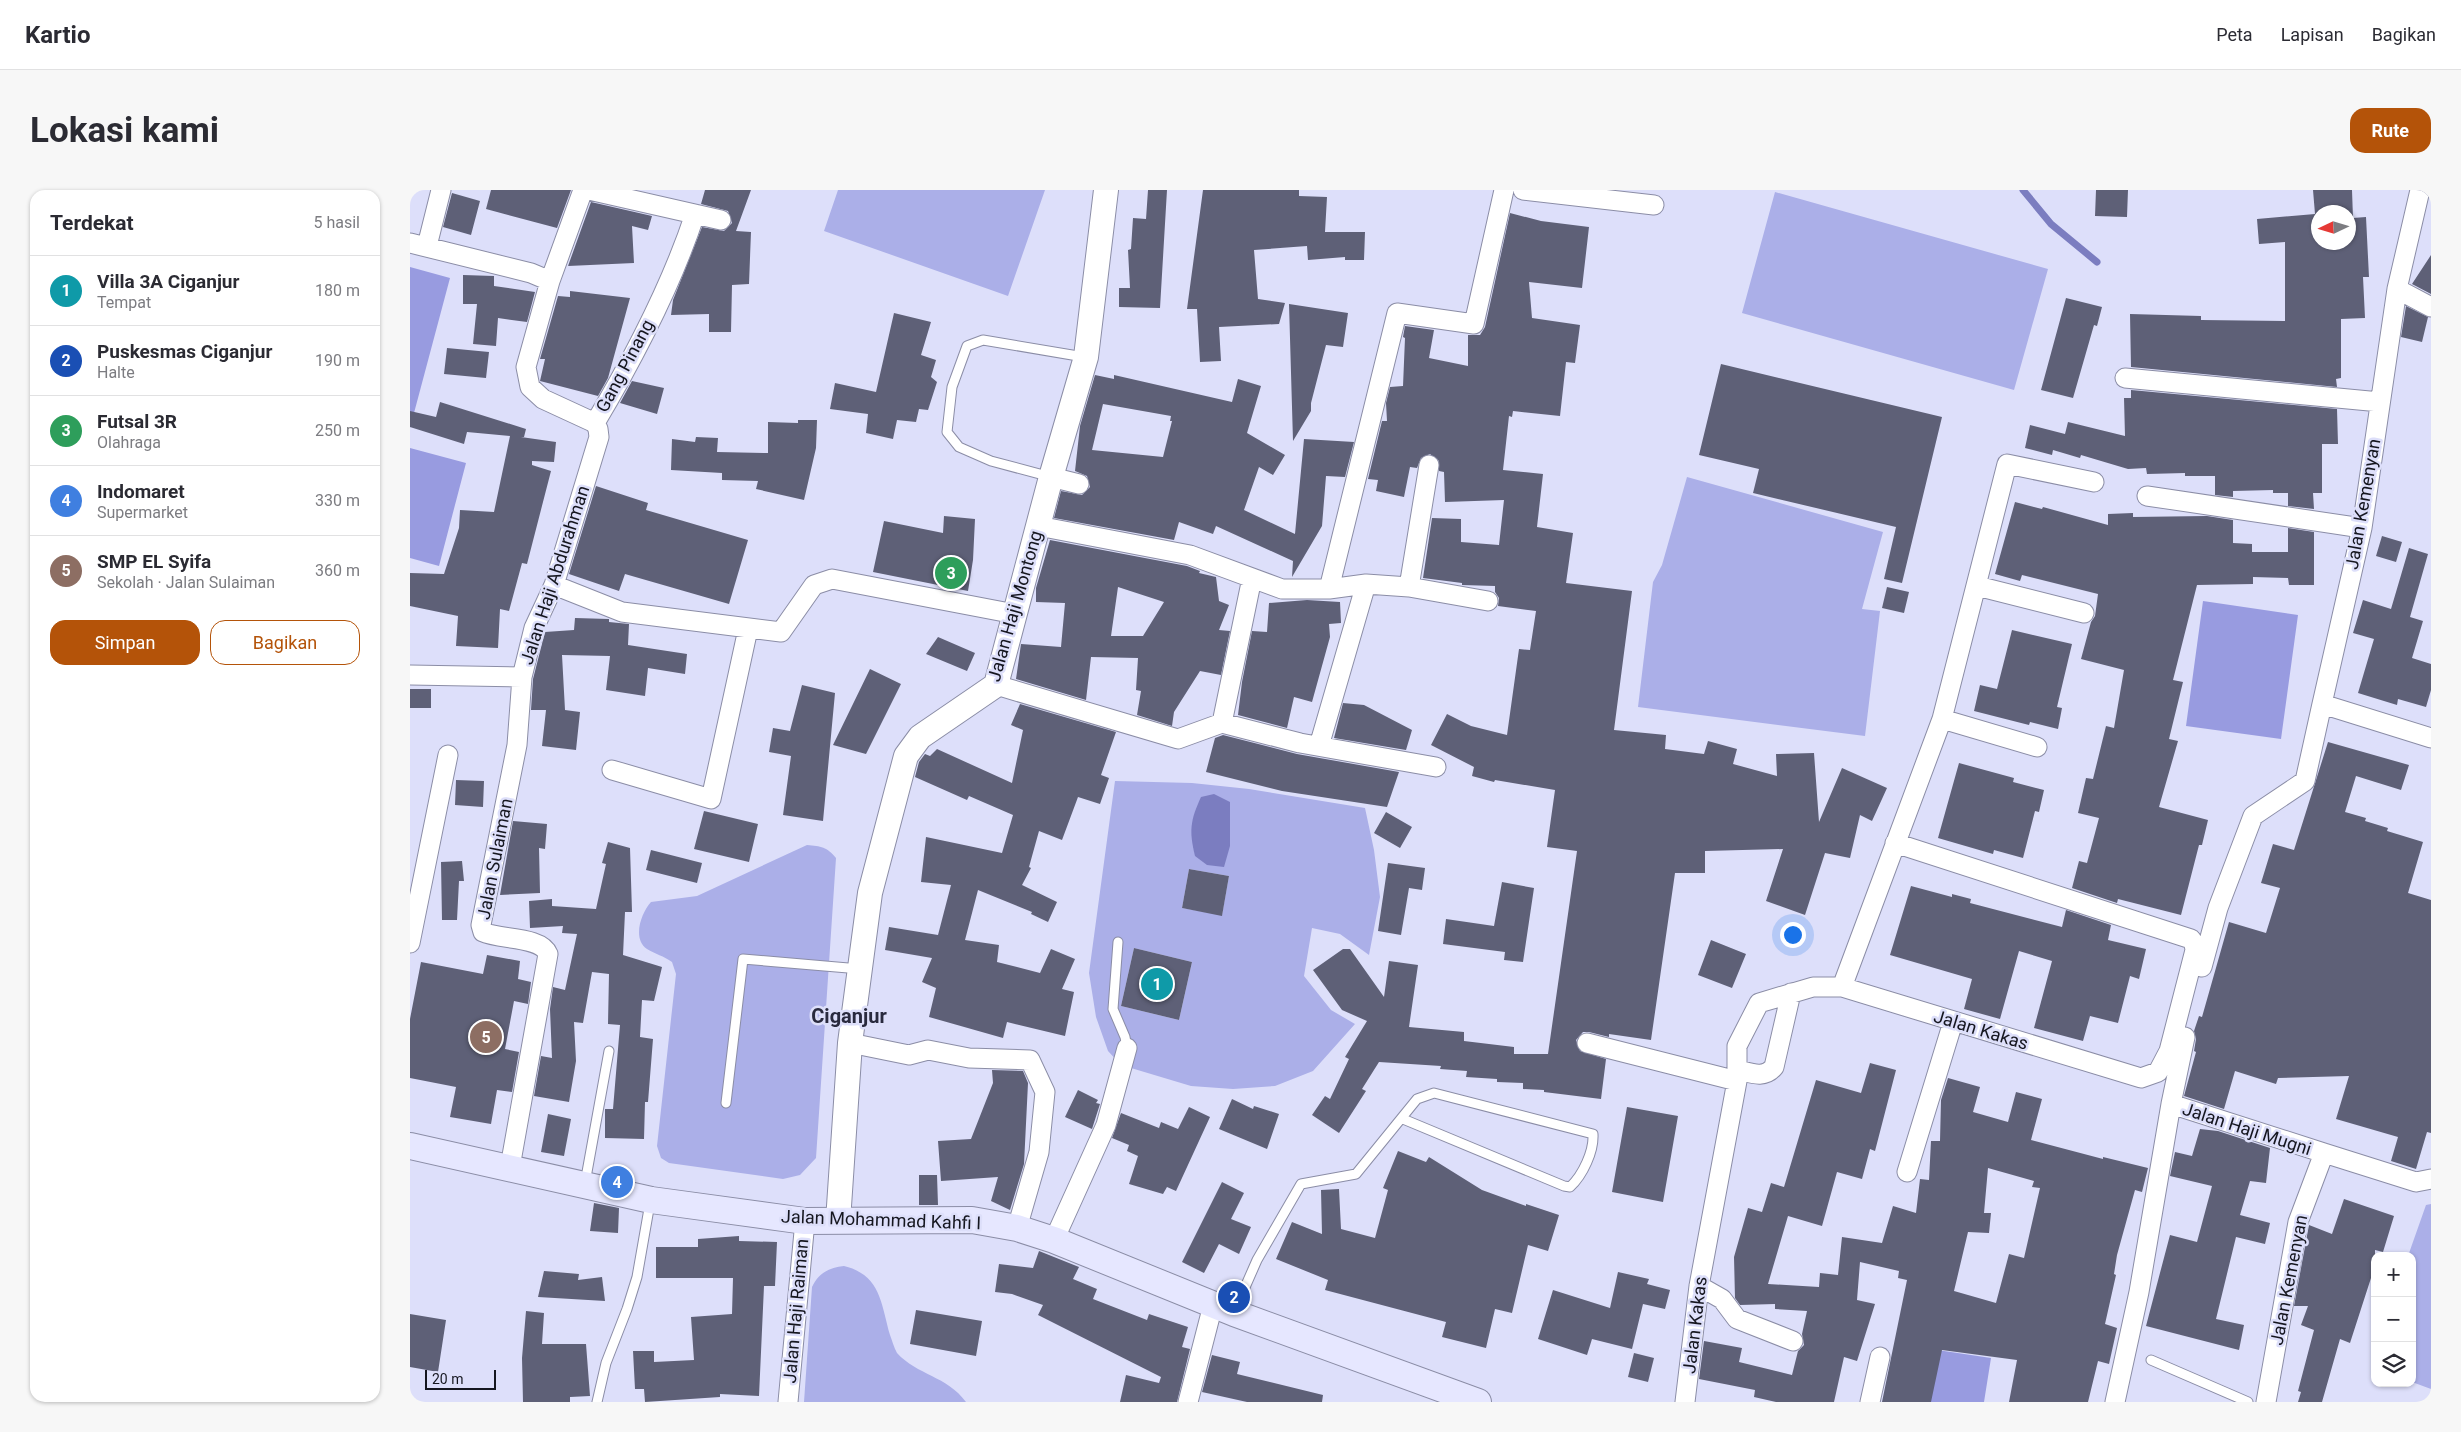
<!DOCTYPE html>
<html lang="id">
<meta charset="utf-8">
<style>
:root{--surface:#fff;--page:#f7f7f7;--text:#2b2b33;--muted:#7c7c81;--line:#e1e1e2;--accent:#b45309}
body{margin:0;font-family:Roboto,sans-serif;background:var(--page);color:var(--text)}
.controls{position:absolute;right:15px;bottom:15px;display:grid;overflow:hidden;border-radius:10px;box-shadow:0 1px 4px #0004}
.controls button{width:45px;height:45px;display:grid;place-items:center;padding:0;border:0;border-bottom:1px solid var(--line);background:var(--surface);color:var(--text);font:25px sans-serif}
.compass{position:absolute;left:1901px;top:15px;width:45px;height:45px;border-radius:50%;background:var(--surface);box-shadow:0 1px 4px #0004;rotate:266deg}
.scale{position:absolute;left:15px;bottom:12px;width:71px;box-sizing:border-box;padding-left:5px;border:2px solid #15161f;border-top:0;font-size:14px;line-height:18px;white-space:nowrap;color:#15161f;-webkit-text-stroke:4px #dddffa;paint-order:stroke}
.you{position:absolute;left:1382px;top:744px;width:18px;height:18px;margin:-12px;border:4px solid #fff;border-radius:50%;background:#1a73e8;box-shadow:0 0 0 8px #1a73e833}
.badge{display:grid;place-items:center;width:32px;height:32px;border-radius:50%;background:var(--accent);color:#fff;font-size:16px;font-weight:700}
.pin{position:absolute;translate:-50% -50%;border:2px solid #fff;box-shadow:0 1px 5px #0006}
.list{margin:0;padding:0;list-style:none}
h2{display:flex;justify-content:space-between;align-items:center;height:65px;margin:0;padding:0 20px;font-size:21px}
h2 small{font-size:16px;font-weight:400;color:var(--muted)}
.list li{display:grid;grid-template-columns:32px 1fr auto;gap:15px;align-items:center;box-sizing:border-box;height:70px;padding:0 20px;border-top:1px solid var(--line)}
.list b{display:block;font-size:19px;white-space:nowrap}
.list p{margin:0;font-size:16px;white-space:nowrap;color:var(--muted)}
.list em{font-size:16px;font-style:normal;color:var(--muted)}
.actions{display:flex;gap:10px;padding:15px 20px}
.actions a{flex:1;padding:11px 0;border:1px solid var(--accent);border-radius:15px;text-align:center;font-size:18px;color:var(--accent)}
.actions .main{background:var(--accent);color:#fff}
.icon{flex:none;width:28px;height:28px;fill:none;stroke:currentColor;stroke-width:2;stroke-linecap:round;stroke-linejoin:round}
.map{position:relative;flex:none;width:2021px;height:1212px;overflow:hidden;border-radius:15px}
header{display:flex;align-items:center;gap:30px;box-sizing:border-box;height:70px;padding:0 25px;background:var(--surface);border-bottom:1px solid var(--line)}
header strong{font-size:24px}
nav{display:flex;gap:28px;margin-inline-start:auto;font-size:18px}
.intro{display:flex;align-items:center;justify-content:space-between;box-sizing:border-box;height:120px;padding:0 30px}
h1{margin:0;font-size:35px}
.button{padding:12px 22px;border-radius:15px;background:var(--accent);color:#fff;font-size:18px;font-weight:700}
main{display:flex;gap:30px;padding:0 30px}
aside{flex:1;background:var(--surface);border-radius:15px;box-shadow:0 1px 4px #0004}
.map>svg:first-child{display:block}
</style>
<header>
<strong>Kartio</strong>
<nav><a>Peta</a><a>Lapisan</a><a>Bagikan</a></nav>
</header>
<div class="intro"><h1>Lokasi kami</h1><a class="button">Rute</a></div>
<main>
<aside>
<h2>Terdekat<small>5 hasil</small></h2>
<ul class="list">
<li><span class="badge" style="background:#0f9aa8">1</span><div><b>Villa 3A Ciganjur</b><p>Tempat</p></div><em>180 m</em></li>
<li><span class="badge" style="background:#1a4fb4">2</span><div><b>Puskesmas Ciganjur</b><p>Halte</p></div><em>190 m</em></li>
<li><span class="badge" style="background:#2e9e5b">3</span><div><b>Futsal 3R</b><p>Olahraga</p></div><em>250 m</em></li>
<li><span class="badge" style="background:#3f7fe0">4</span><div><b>Indomaret</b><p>Supermarket</p></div><em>330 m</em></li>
<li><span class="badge" style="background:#8d6e63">5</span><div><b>SMP EL Syifa</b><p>Sekolah · Jalan Sulaiman</p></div><em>360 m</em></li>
</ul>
<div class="actions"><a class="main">Simpan</a><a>Bagikan</a></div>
</aside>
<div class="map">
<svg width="2021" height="1212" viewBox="0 0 2021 1212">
<rect width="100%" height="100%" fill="#dddffa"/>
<path fill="#abafe8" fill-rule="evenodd" d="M428,0H635L598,106L414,41Z
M1365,2L1638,79L1604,200L1332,123Z
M1277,287L1473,342L1452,419L1470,421L1455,546L1228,517L1243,392L1252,375Z
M705,591L782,593L839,599L955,618L964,660L970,707L959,765L930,744L902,738L894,786L921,820L945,834L903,881L865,896L823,899L781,896L711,875L698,861L686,827L679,783ZM779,679L819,686L812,725L772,718ZM724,758L782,772L769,830L711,816Z
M397,655C411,656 417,657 426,668L406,968L390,985L373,989L259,973L251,968L247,956L266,784L262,772C254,766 245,764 237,759C222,749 231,723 241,712L287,706Z
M2021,1014V1199L2002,1192V1066H1998L2016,1015Z
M434,1076C471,1085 471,1114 480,1145C482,1150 484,1158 487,1163C507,1185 537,1186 556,1212H394L402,1097C408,1084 419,1077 434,1076Z"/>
<path fill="#989be0" d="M0,77L40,88L0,238Z
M0,258L56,273L29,376L0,368Z
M1793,411L1888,425L1871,549L1776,536Z
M1514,1158L1581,1168L1574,1212H1506Z"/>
<path fill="#7b7dc0" d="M804,604L820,612V656L814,677L797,675L785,666C779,641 780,631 791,607Z"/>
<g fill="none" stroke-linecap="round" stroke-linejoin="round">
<path stroke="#7b7dc0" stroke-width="7" d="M1613,0L1641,34L1687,72"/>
</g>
<path fill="#5e6077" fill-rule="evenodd" d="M81,0H161L147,38L76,19Z
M295,0H341L326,41L341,42L339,94L322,95L321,142H299V124L261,125L263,110L292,37L314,41L322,33L318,21L291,14Z
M738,0H757L750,118L709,117V98H720L718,60L721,59L723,28L736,29Z
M793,0H889V6L917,7L915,42H955L954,70H935V67L898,70L897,56L844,60L848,109L875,113L869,134L809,137L811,171L790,172L787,119H777Z
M1686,0H1718L1717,27L1685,26Z
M1903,0H1942L1943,28L1956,27L1959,87H1953L1955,128L1931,129V188L1926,189L1927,197L1721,177L1720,124L1791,126V130L1875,131V52L1849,54L1847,29L1905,24ZM1908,22H1938V52H1908Z
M42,3L70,11L61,45L33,37Z
M181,12L242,26L238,40L222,36L224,73L158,76Z
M1100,23L1131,31L1179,37L1172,98L1119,92L1122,128L1170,135L1165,173L1156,172L1150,226L1103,221L1102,227L1099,226L1093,280L1133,284L1127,337L1163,343L1156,393L1222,401L1204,540L1256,545L1255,559L1294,564L1298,551L1327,559L1323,574L1367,586L1366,564L1404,563L1409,632L1432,578L1477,598L1462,631L1450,625L1440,668L1415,663L1395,725L1356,711L1373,659L1295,661V683H1265L1241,850L1199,844V847L1179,842H1173L1166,850L1170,861L1196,869L1191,909L1134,902V900L1113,899V893L1087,892V889L1056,887L1057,881L1030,879L1031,876L969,872L952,899L956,901L929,943L902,925L915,906L920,909L939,869L935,867L957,831L932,820L903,780L933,759H940L974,807L979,771L1008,775L999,837L1054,842V851L1104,857V864H1138L1167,661L1137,657L1145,600L1085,590L1084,592L1062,586L1064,577L1021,555L1037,524L1061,536L1097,545L1109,459L1120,460L1126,421L1088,416L1089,408L1085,402V396L1052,395V393L1013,388L1022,328L1051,329V352L1089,355L1094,310L1035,312L1034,282L1029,281V271L1020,264L1011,268L1007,278L1000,277L994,307L966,301L968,290L958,289L972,231H977L976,213L980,197L993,196L995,148L993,147L995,136L1024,140L1019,168L1058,176V145H1070L1075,137Z
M2021,65V104L2002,94Z
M53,85L84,86V96L125,102L117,132L88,128L86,156L63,154L67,114H53Z
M160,101L220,108L198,188L188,206L130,191L135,169H130L148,106L160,107Z
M1656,108L1692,117L1687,136L1684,135L1663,208L1631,200Z
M879,114L938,123L933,157L916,155L901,213V221L883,251Z
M1996,116L2018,127L2012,152L1991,147Z
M484,123L521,132L511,165L526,170L521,187L527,192L518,220L509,219L506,232L487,230L483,249L456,243L458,224L420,219L425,193L466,202Z
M37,158L79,162L76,188L34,184Z
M1311,174L1532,227L1492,393L1474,389L1486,337L1343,303L1349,279L1289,265Z
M685,185L704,189V185L822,212L828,189L851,196L837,243L875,265L863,285L849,277L834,320L885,344L894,249L944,252L935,287L916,286L912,336L882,387L883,371L806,336L803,344L769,332L764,350L644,328L651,301L672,305L680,297L677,286L665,281L670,236ZM693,214L761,226L760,231H762L753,267L682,260Z
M222,191L254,198L247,224L210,213Z
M1721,200L1927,219L1928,254H1912V303H1903L1904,319L1878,316V303H1863V300L1823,301V307L1805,305V286H1775V283L1737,284L1736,278L1718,279L1671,265L1670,268L1643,260L1642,265L1615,258L1620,235L1655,244L1658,232L1715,246L1714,208H1721Z
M30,212L116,239L114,247H111L146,252L144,272L122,271V275L141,281L117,374L112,373L99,421L90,419L88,458L46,456L48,426L0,416V383L34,384L49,338L50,320L84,322L100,246L57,242L54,254L0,237V221L26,227Z
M388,230H407L406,258L394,310L346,299L348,291L312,290V283L261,280L262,249L285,252L286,247L308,248L307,262L358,263V232L388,233Z
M186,296L238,313L236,320L338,350L319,414L215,384L209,401L159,384Z
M1605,312L1632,319L1633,317L1698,335V324L1723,323V327L1797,326L1823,330V353L1842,354V362H1878V338L1904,342V395H1879L1878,388L1843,387V394L1787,395L1763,490L1773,492L1759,549L1768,551L1749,617L1798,630L1792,655H1789L1771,725L1708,709L1707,713L1662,698L1669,671L1677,673L1689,628L1668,623L1676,588L1683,589L1696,536L1704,538L1714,480L1671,469L1681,432L1685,426L1688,404L1612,385L1610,391L1585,384Z
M534,326L565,329L563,370L558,401L463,382L474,331L533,343Z
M1972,346L1992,352L1986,372L1966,366Z
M640,350L777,376L790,381L789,383L806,387L809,411L819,415L809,440L820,441L811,485L790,481L764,522L762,536L727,525L731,501L726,500L728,468L681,467L676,510L606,489L611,454L651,457L655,413L626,412V398ZM708,397L754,412L733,446H701Z
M1999,358L2018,364L2000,427L2013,431L2002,468L2021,474V500L2016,517L1988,509L1987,515L1948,503L1964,449L1943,443L1953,410L1981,419Z
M1477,397L1499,402L1494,423L1472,418Z
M897,410L930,412L931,433L919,434L920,447L902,512L884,507L877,538L828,525L832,492L842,441L857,442L859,413Z
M165,428L199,429V432L219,434L218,455L277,464L275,484L238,478L235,506L196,500L200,466L152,465L155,520L170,522L166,560L132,556L136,520H121L123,489L135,442L164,440Z
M1602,440L1662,454L1647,517L1652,518L1648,539L1620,532L1619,535L1564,521L1570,495L1587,499Z
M528,447L565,463L557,481L516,464Z
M460,479L491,494L456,564L423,555Z
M392,495L425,503L413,631L373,625L381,566L359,562L363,538L380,541Z
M0,499H21V518H0Z
M933,513L954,515L1002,540L996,560L924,548Z
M610,514L706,542L691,585L699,588L690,614L668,607L652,650L629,641L619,677L621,678L612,695L647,712L638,732L621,724L622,722L568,700L555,750L589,755L587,772L630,783L641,759L665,769L652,799L664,802L655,846L597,832L593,848L519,827L526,798L512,792L522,768L475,760L479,737L528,745L541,695L511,692L516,647L592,663L603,625L559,606L557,610L505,587L509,572L515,564L520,566L527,559L602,593L613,540L601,535Z
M813,545L887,564L989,582L977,617L872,601L796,582L805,548Z
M1918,552L1999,575L1991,600L1946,586L1935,622L1956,628L1955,631L1978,638L1977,641L2013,652L1998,703L2021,710V943L2017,942L2006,979L1981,971L1988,947L1926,929L1939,886L1868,888L1866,894L1825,881L1814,919L1774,906L1786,862L1784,861L1786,849L1784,841L1789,826L1792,827L1819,732L1856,743L1870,698L1851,693L1863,654L1884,660Z
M1549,573L1604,588L1603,592L1634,600L1629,622L1625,621L1613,668L1584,660L1583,664L1528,648Z
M46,590L74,591L73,617L45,615Z
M294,621L348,634L339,672L284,659Z
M976,622L1002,637L990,658L964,643Z
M103,631L137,634L135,659L129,658L130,703L90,705Z
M198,652L220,658L222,722H215L213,765L252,777L244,811L232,810L230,847L243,849L238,912H235L234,949L195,948V919H203L210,835L198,834L199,784L182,782L173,833L164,832L166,871L159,912L124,906L131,866L142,868L140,819L143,797L155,800L167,744L152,743L153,736L120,738L119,711L142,709V716L186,719L196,674L192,673Z
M241,660L292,673L287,693L236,680Z
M52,671L54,691H49L47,730H32L31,672Z
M978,673L1015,678L1012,700L999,698L991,745L968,741Z
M779,679L819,686L812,726L772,718Z
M1092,692L1124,698L1113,772L1094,770L1095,762L1033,754L1036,729L1084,736Z
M1501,696L1542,707V704L1561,709L1560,713L1652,737L1656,720L1701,735L1698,750L1736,759L1729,789L1720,786L1708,833L1680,826L1673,851L1624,838L1642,771L1609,761L1590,829L1554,819L1562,789L1480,765Z
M1301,750L1336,764L1322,798L1288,785Z
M724,758L782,772L769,830L711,816Z
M77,765L110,771L108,789L121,792L118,814L104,811L95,859L109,862L102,902L87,900L81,934L40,927L46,897L0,888V829L11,772L73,784Z
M1460,873L1486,880L1465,961L1460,959L1452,989L1427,982L1412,1036L1378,1026L1358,1094L1409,1097L1410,1083L1428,1085L1432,1047L1472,1053L1483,1016L1506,1023L1510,989L1519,990L1521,951H1530L1531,910L1538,888L1570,897L1563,922L1598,932L1606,902L1632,909L1621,950L1693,969V967L1738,978L1732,1002L1725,1000L1707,1065L1704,1084L1706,1085L1695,1134L1707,1138L1699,1174L1688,1171L1678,1212H1599L1607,1170L1532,1160L1521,1212H1472L1497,1090L1488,1088L1489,1081L1450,1072L1447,1110L1465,1114L1447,1171L1434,1167L1424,1212H1366L1344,1207L1345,1200L1289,1189L1294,1151L1332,1158L1329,1172L1382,1185L1388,1161L1394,1155L1392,1144L1397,1121L1365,1119V1114L1330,1115L1325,1108L1324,1067L1338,1018L1352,1022L1361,993L1374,997L1406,890L1451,903ZM1578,978L1624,991L1622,997L1630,998L1614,1068L1599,1064L1586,1113L1544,1101L1558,1042L1579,1043L1581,1023H1574Z
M582,880L613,881L618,893L614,974L600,1020L581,1011L588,987L531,991L528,951L561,949L583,893Z
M668,900L688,910L686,913L690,914L682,939L655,927Z
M822,909L843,919L844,916L869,924L857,959L809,939Z
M779,917L800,927L766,1001L757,997L753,1004L719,994L728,966L717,961L719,955L702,948L711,923L749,938L751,932L768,939Z
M1217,917L1268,926L1253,1012L1202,1002Z
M138,924L161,929L154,966L131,962Z
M1790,939L1808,941L1860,958L1856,993L1840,991L1830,1025L1860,1033L1855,1054L1826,1047L1806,1129L1834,1135L1829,1160L1736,1136L1760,1045L1787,1052L1802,996L1760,986L1765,962L1782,966Z
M988,961L1016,972L1019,967L1072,1000L1116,1016V1014L1149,1025L1138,1061L1118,1055L1102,1123L1085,1119L1076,1158L1032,1147L1036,1132L915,1100L918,1090L866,1069L882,1032L912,1044L911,1000L929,999L931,1039L965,1048L978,1000L973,998Z
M509,985H527L528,1015H509Z
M812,992L834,1003L821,1029L841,1037L829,1064L809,1054L794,1083L772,1072Z
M1934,1009L1984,1026L1973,1062L1965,1060V1089L1961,1088L1940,1153L1930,1149L1912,1212H1888L1891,1202L1888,1201L1904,1140L1891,1135L1898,1116H1884L1899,1035L1922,1044Z
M184,1013L209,1018L208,1043L180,1041Z
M329,1046V1051L367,1052L365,1096H354L349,1206L310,1204V1207L235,1212L234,1199H225L223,1161H244V1172L284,1170L281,1127L322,1124L323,1088H246V1057H288V1049Z
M629,1061L669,1077L663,1089L687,1099L683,1109L737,1130L739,1124L778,1137L772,1157L780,1159L767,1212H710L716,1185L749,1193L751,1187L628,1125L633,1115L602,1104L585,1102L589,1074L623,1078Z
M134,1081L169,1084L168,1090L192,1087L195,1111L128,1107Z
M1208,1082L1239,1089L1237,1094L1260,1100L1255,1119L1233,1114L1222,1159L1182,1149L1177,1165L1128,1149L1143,1100L1200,1118Z
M506,1120L572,1131L566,1166L500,1154Z
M116,1121L134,1123L132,1154H176L180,1206L160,1207V1212H113L112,1168Z
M0,1124L36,1130L28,1182L0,1177Z
M1224,1163L1244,1168L1238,1192L1218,1187Z
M802,1165L830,1172L827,1184L913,1205L912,1212H837L792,1202Z"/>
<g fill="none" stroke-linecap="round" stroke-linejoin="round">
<defs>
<path id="service" d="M641,287L581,271L549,257L537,242L542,197L557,156L573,150L674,167
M708,752L703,819L715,847L717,858
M316,913L333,769L450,779
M175,993L199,861
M825,1120L847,1070L891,994L946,984L1007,909L1024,903L1183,944C1184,961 1173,985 1160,997L1154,996L993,929
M1741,1170L1838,1212
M187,1212L196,1173L217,1119L227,1087L240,1013"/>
<path id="minor" d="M179,0L311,30
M1113,0L1244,15
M2010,0L1987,99L1952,338L1912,514L2021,548
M0,53L121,83L140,91L116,177L120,197L133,209L185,233
M17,56L31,0
M140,91L173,0
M1987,99L2021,117
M1715,188L1970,212
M185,233C223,169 262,94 285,24
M641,287L669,294
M1737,306L1952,338
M628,336L780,365L872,399H919L956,394L999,397L1078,411
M144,395L212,422L371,442L404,395L422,389L605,424
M1567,396L1674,423
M999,397L1019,275
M919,399L987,123L1064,134L1094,0
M0,485L112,487
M586,495L768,549L812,533L890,553L1026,577
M1532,529L1627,557
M812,533L842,388
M909,556L956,394
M202,580L301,609L338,439
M0,753L38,565
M1792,777L1808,718L1843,626L1895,591L1912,514
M1432,797L1532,529L1597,274L1684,292
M440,853L499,865L518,860L559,868L620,870L635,902L629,962L607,1038
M1177,853L1327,891
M1328,880C1341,883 1354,889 1364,877L1381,803
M1761,914L1914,963
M100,977L138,764C131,746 90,750 73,742L71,735L107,555L112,487L124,438L144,395L189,247L188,239L185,233
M1497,982L1543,832
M644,1050L696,935L717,858
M1289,1096L1312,1109L1327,1129L1383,1151
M378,1212L395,1031
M778,1212L803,1115
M1275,1212L1289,1096L1327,891V856L1349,813L1403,797H1432L1731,888L1748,882L1759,861L1785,760L1784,754L1781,749L1485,653
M1460,1212L1470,1167
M1705,1212L1729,1102L1761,914L1775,847
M1856,1212L1888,1032L1914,963L2006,992L2021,989"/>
<path id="tertiary" d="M428,1031L440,853L460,703L496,566L510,547L586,495L641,287L676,167L696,0"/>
<path id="secondary" d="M0,956L241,1010L395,1031L562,1030L607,1038L644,1050L824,1123L1068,1212"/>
</defs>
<use href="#service" stroke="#8b8da6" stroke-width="11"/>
<use href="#minor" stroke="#8b8da6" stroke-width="21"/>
<use href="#tertiary" stroke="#8b8da6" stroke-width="26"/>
<use href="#secondary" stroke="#8b8da6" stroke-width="28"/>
<use href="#service" stroke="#fff" stroke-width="9"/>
<use href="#minor" stroke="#fff" stroke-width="19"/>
<use href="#tertiary" stroke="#fff" stroke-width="24"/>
<use href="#secondary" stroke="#e6e7ff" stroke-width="26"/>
</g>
<g text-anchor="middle" stroke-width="5" stroke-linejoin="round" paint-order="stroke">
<g font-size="18" fill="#15161f" stroke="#dddffa">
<text transform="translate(215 176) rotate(-62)" y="6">Gang Pinang</text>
<text transform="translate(1953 314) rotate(-80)" y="6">Jalan Kemenyan</text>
<text transform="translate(145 385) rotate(-72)" y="6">Jalan Haji Abdurahman</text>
<text transform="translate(605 416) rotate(-74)" y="6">Jalan Haji Montong</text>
<text transform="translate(85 669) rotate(-79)" y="6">Jalan Sulaiman</text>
<text transform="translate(1571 840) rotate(17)" y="6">Jalan Kakas</text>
<text transform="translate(1837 939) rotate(18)" y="6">Jalan Haji Mugni</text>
<text transform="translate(471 1030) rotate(2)" y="6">Jalan Mohammad Kahfi I</text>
<text transform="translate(1879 1090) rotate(-79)" y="6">Jalan Kemenyan</text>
<text transform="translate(386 1121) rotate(-85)" y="6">Jalan Haji Raiman</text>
<text transform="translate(1285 1135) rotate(-83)" y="6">Jalan Kakas</text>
</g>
<g font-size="20" font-weight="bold" fill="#292a3e" stroke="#dddffa">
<text x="439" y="833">Ciganjur</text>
</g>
</g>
</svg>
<div class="controls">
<button>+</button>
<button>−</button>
<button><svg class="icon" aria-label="layers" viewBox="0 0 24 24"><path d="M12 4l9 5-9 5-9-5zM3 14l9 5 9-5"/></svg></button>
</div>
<svg class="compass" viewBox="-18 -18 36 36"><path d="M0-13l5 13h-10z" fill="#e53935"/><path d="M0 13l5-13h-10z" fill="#7c7c81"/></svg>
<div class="scale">20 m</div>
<div class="you"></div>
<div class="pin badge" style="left:747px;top:794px;background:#0f9aa8">1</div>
<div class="pin badge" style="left:824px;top:1107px;background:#1a4fb4">2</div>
<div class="pin badge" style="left:541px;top:383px;background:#2e9e5b">3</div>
<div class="pin badge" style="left:207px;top:992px;background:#3f7fe0">4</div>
<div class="pin badge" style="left:76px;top:847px;background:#8d6e63">5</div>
</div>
</main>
